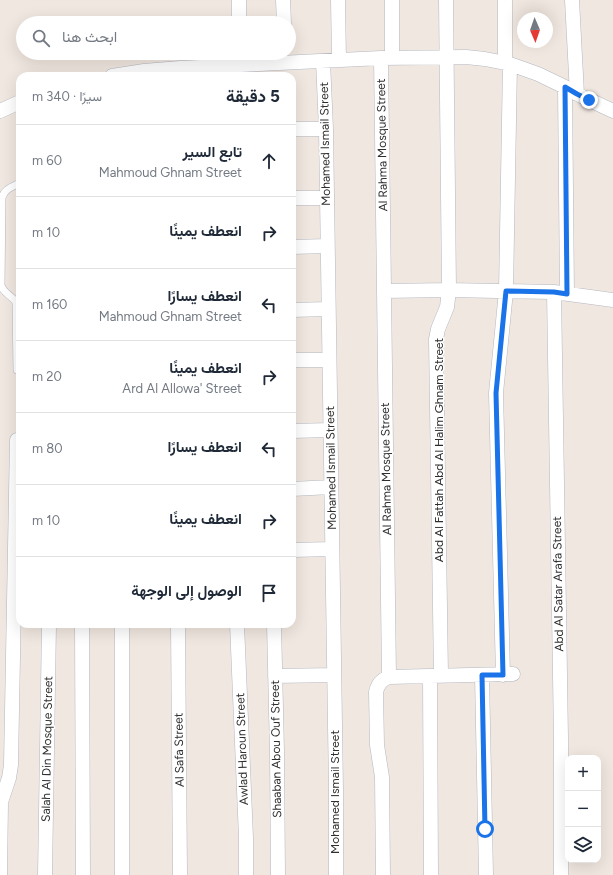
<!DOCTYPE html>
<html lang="ar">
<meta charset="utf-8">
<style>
:root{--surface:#fff;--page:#f2f2f3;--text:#1f2937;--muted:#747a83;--line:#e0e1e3}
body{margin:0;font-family:Figtree,Vazirmatn,sans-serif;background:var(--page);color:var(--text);direction:rtl}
.controls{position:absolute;right:12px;bottom:12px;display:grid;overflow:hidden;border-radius:8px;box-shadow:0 4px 16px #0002}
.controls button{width:36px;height:36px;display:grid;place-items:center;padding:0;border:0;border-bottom:1px solid var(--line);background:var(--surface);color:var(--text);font:20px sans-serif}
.compass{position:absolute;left:517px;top:12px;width:36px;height:36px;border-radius:50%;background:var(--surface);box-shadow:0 4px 16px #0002;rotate:178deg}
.stop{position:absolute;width:12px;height:12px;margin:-9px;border:3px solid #1a73e8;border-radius:50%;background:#fff}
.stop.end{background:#1a73e8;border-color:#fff;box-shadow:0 1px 4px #0008}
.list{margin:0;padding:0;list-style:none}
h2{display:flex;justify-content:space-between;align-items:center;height:52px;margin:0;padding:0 16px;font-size:17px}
h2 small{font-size:13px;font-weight:400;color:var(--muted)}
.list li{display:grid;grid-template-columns:26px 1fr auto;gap:12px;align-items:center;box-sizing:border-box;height:72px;padding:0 16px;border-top:1px solid var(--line)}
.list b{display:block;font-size:15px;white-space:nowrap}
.list p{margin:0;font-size:13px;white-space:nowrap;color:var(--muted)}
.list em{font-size:13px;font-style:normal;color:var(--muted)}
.icon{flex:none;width:22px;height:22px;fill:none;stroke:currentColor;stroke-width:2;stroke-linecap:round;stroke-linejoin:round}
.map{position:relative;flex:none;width:613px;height:875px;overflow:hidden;direction:ltr}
.search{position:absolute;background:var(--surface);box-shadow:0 4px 16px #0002;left:16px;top:16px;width:280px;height:44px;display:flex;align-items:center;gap:10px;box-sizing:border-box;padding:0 14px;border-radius:22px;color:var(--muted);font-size:15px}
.panel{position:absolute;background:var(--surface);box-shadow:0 4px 16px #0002;left:16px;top:72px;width:280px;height:556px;border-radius:12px;direction:rtl}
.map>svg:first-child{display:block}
</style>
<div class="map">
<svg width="613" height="875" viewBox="0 0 613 875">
<rect width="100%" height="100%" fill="#f0e7e0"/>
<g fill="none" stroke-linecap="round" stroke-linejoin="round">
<defs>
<path id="service" d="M17,370L16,302C11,295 3,293 1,285L2,198C4,189 12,187 20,183"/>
<path id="minor" d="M239,0V23
M283,0L284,23
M338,0L339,60
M392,0V57
M505,0V63
M572,0L577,94
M240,53V66
M381,58L389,677C381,680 378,684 376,692L377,745L382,777L383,875
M323,61L326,129L336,791V875
M112,76L144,71L180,68L381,58L466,57L485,59L510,64L538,74L565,87L577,94L613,111
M565,87L567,294
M0,111L20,102
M292,129H326
M292,198H327
M292,247L327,246
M384,291L449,290L554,292L613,300
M554,292L561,739V875
M292,310L328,309
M292,360H329
M292,431L330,430
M292,489L331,487
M292,550L332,549
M82,624L83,875
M122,624V875
M178,624L180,875
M237,624L246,838V875
M274,624L277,752L278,875
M482,675L486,875
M503,675L496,393L506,291L510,64
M275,676L334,675
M430,676L431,875
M441,676L436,339L438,329L447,307L449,290L446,0
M389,677L513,674
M0,875L1,802L9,778L11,765L17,440
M45,875L49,624"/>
</defs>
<use href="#service" stroke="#b4b8c2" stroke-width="8"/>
<use href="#minor" stroke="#b4b8c2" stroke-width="15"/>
<use href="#service" stroke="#fff" stroke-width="7"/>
<use href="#minor" stroke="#fff" stroke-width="14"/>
</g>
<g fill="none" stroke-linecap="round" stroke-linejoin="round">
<path stroke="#1a73e8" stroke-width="5" d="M485,829L482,675H503L496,393L506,291L554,292L567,294L565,87L577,94L589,100"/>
</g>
<g text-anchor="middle" stroke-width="3" stroke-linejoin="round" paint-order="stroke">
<g font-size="12" fill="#2e2e2e" stroke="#fff">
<text transform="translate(325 144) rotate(-91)" y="4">Mohamed Ismail Street</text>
<text transform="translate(382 145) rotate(-91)" y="4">Al Rahma Mosque Street</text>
<text transform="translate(439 450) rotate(-90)" y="4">Abd Al Fattah Abd Al Halim Ghnam Street</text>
<text transform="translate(331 468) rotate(-91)" y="4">Mohamed Ismail Street</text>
<text transform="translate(386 469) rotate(-91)" y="4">Al Rahma Mosque Street</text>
<text transform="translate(558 584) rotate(-91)" y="4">Abd Al Satar Arafa Street</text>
<text transform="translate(47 749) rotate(-89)" y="4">Salah Al Din Mosque Street</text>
<text transform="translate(242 749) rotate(-92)" y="4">Awlad Haroun Street</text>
<text transform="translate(276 749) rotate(-91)" y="4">Shaaban Abou Ouf Street</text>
<text transform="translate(179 750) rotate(-91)" y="4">Al Safa Street</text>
<text transform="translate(335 792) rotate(-90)" y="4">Mohamed Ismail Street</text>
</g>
</g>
</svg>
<div class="controls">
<button>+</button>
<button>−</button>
<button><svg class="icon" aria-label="layers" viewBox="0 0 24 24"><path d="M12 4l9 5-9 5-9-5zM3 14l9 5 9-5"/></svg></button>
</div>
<svg class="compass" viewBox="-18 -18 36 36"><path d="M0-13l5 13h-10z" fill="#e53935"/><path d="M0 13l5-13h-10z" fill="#747a83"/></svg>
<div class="stop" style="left:485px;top:829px"></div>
<div class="stop end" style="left:589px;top:100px"></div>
<div class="search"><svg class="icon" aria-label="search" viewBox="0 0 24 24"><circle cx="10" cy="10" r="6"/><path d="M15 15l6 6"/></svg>ابحث هنا</div>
<section class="panel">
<h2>5 دقيقة<small>سيرًا · 340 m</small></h2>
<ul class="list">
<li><svg class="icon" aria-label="ahead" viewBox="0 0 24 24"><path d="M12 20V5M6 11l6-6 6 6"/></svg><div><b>تابع السير</b><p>Mahmoud Ghnam Street</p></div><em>60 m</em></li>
<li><svg class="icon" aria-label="right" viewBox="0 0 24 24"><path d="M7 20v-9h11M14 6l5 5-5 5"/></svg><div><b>انعطف يمينًا</b></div><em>10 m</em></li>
<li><svg class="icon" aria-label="left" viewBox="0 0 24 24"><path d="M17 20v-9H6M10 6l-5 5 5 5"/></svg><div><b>انعطف يسارًا</b><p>Mahmoud Ghnam Street</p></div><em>160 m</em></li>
<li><svg class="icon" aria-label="right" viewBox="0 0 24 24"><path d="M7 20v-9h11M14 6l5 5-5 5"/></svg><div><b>انعطف يمينًا</b><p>Ard Al Allowa' Street</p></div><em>20 m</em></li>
<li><svg class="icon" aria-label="left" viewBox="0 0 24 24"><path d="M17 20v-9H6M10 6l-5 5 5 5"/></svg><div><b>انعطف يسارًا</b></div><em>80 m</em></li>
<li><svg class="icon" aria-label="right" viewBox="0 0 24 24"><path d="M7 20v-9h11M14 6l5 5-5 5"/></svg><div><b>انعطف يمينًا</b></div><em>10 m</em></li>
<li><svg class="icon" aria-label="arrive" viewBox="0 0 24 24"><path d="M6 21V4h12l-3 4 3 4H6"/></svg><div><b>الوصول إلى الوجهة</b></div></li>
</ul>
</section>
</div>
